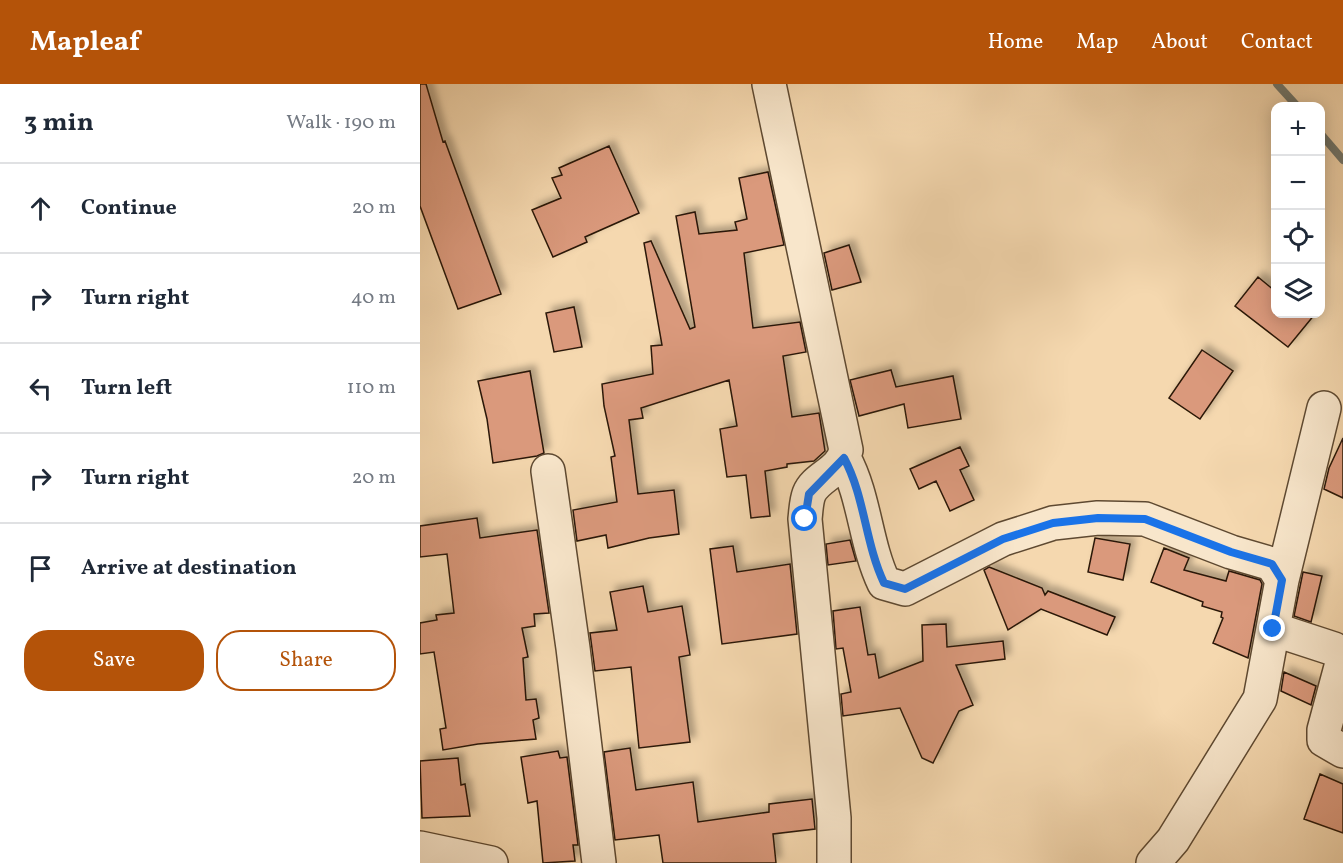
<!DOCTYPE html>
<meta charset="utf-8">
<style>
:root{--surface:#fff;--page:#f2f2f3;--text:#1f2937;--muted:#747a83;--line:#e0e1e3;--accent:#b45309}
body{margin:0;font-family:Vollkorn,serif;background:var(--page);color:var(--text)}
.controls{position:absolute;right:18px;top:18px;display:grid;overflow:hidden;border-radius:12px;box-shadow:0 3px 15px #0003}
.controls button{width:54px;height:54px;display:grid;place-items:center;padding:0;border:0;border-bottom:2px solid var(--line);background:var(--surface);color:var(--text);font:30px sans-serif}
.stop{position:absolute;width:18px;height:18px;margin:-14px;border:4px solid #1a73e8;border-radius:50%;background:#fff}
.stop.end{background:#1a73e8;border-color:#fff;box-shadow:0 2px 6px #0008}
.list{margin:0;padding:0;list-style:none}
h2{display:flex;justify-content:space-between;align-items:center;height:78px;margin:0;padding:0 24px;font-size:26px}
h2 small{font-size:20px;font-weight:400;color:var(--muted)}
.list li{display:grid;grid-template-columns:39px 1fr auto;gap:18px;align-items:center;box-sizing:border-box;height:90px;padding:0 24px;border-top:2px solid var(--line)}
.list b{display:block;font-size:22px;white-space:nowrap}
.list em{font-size:20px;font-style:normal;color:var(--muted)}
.actions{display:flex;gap:12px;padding:18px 24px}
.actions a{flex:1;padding:14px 0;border:2px solid var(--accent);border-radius:24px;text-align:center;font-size:21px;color:var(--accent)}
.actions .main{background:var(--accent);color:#fff}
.icon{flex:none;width:33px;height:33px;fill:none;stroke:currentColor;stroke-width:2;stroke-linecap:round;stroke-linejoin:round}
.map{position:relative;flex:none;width:923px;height:779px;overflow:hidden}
header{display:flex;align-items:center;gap:36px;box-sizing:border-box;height:84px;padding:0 30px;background:var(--accent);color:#fff}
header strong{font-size:28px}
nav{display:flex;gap:33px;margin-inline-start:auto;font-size:21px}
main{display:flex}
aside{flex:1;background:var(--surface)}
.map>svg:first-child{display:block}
</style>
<header>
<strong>Mapleaf</strong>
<nav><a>Home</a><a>Map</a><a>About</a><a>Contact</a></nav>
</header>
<main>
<aside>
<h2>3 min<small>Walk · 190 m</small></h2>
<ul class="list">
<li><svg class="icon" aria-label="ahead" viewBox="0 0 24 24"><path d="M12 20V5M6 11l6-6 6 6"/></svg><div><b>Continue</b></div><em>20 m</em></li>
<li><svg class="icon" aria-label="right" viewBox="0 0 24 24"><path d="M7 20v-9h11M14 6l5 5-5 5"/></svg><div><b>Turn right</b></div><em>40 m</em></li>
<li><svg class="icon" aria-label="left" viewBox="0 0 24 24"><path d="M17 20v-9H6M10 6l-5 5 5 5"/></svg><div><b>Turn left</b></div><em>110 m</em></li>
<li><svg class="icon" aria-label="right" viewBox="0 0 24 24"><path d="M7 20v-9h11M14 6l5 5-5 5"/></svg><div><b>Turn right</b></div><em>20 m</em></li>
<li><svg class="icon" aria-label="arrive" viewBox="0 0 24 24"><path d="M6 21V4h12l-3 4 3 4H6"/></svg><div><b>Arrive at destination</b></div></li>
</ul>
<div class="actions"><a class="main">Save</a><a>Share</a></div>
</aside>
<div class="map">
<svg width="923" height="779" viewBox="0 0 923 779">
<defs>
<filter id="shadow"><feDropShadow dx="5.5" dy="-5.5" stdDeviation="3" flood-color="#0004"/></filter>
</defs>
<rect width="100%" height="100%" fill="#f5d8af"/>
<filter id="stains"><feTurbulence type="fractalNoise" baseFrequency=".00333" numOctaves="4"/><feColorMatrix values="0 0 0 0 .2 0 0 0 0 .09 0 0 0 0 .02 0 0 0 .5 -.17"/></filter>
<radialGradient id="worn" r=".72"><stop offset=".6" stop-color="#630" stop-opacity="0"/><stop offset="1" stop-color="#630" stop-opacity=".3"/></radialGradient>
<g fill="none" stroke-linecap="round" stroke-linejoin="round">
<path stroke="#71786f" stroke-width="8" d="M857,0L877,22
M900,49L923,76"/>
</g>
<path fill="#da997b" stroke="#2b1907" stroke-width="1.5" filter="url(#shadow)" d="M0,0H6L23,58L25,57L81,210L38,225L0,122Z
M189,62L219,129L165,153L167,158L133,173L112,126L141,114L132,94L142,91L139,84Z
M348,88L364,161L324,169L333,244L380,238L386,268L363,272L372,333L399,329L405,367L394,377L367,380V383L345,387L350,432L331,434L326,391L307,393L300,345L317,342L309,296L221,324L223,334L209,336L218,410L254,406L259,450L229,454L188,464L186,451L157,457L153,426L197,418L191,373L195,372L184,322L182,300L233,290L231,262L242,261L224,159L231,157L270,245L275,243L256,132L275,128L279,150L317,146L315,138L327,135L319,94Z
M429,161L441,198L412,206L404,169Z
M838,193L855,207V230H895L868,263L815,222Z
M154,223L162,263L134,268L126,229Z
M782,266L813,287L780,335L749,314Z
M471,286L476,303L533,292L541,335L488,344L484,320L439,332L430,296Z
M110,287L124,369L117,372L73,379L67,335L58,297Z
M923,354V414L904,405L909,384Z
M540,363L549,382L540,386L554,416L530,427L516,397L499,405L490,385Z
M57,434L60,454L117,446L129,529L114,530L115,542L102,544L108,573L103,574L106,616L116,615L119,634L113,636L116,655L58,660L23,666L20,645L26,644L14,568L0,570V539L17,536L16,531L34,529L27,470L0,473V442Z
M675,454L710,460L703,496L668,488Z
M430,456L436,477L408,481L406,460Z
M313,462L317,488L370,480L377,550L302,560L290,465Z
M744,464L769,474L764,486L806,497L809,487L840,496L842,500L828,574L793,559L803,534L801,533L802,528L782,522L783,518L731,498Z
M569,483L622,504L625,511L628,507L695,533L687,551L621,525L588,546L564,486Z
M883,488L902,492L891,538L874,532Z
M223,502L228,528L262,522L270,571L259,573L270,658L219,664L211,583L175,587L170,549L197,546L190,508Z
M440,523L448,571L455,570L459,594L503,577L502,541L526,540L527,563L583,557L585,575L536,581L553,621L539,627L513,679L502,674L480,624L423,632L421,610L431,608L423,564L416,565L413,527Z
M864,588L896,602L891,621L861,607Z
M210,664L216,706L273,698L278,738L349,728V720L392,715L395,745L353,750L356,779H243L239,751L195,756L184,668Z
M138,667L140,674L147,673L158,761H153L155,777L123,779L117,717L108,719L101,673Z
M38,674L41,701L45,700L50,732L2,734L0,677Z
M900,690L923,700V749L884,735Z"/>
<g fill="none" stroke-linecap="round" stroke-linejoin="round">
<defs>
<path id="minor" d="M349,0L426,366C421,389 396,392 389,410C386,418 386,427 385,435L414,734V779
M424,374C445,413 445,459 464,499L485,505L583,455L633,439L678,434L725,435L811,468L852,480L862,496L840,615L753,756L733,779
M128,387L153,564L179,779
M862,496L904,324
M853,545L914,565L921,570L922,579L904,646V656L923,667
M0,764L71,779"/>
</defs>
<use href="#minor" stroke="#5e4931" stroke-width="36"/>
<use href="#minor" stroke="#f8e6cb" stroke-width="33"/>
</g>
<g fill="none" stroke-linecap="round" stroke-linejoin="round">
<path stroke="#1a73e8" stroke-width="8" d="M385,435L389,410L424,374C445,413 445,459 464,499L485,505L583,455L633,439L678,434L725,435L811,468L852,480L862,496L853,545"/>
</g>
<rect width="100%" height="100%" filter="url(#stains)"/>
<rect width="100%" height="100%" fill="url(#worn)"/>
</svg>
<div class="controls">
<button>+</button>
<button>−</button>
<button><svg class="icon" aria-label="locate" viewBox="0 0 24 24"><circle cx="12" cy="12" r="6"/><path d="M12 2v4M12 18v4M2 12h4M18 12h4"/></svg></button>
<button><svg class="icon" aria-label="layers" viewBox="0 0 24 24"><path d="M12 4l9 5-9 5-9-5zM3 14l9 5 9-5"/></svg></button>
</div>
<div class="stop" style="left:385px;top:435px"></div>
<div class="stop end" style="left:853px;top:545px"></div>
</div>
</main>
